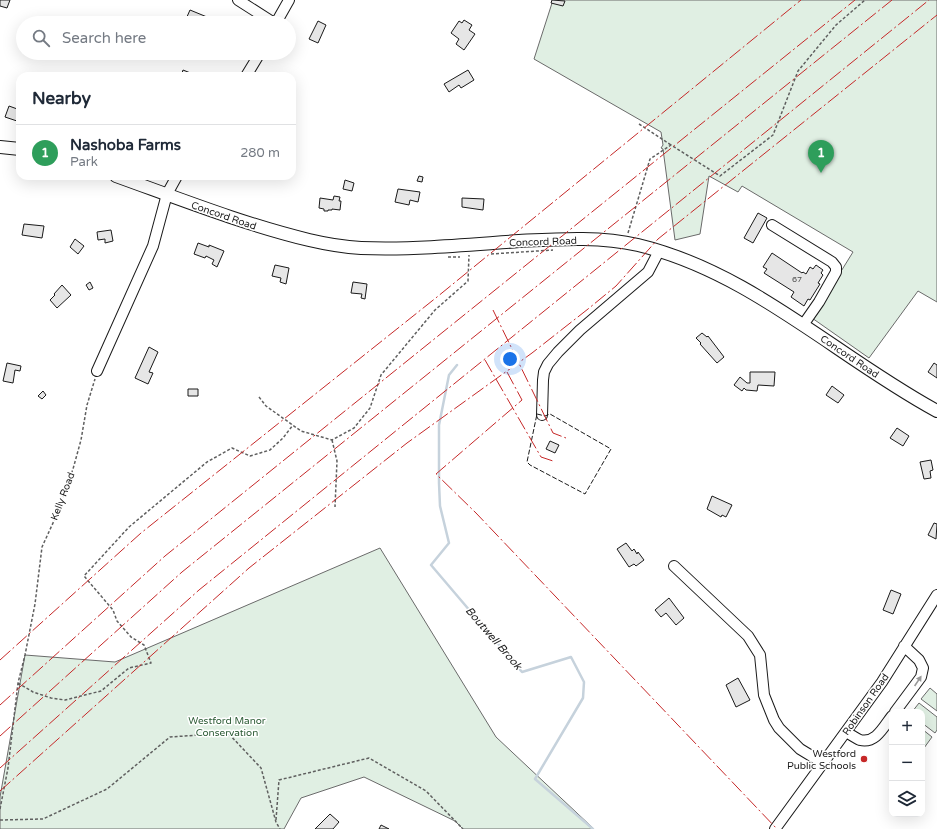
<!DOCTYPE html>
<meta charset="utf-8">
<style>
:root{--surface:#fff;--page:#f2f2f3;--text:#1f2937;--muted:#747a83;--line:#e0e1e3;--accent:#c62828}
body{margin:0;font-family:"Varela Round",sans-serif;background:var(--page);color:var(--text)}
.controls{position:absolute;right:12px;bottom:12px;display:grid;overflow:hidden;border-radius:8px;box-shadow:0 4px 16px #0002}
.controls button{width:36px;height:36px;display:grid;place-items:center;padding:0;border:0;border-bottom:1px solid var(--line);background:var(--surface);color:var(--text);font:20px sans-serif}
.you{position:absolute;left:510px;top:359px;width:14px;height:14px;margin:-10px;border:3px solid #fff;border-radius:50%;background:#1a73e8;box-shadow:0 0 0 6px #1a73e833}
.badge{display:grid;place-items:center;width:26px;height:26px;border-radius:50%;background:var(--accent);color:#fff;font-size:13px;font-weight:700}
.pin{position:absolute;translate:-50% -33px;filter:drop-shadow(0 1px 2px #0008)}
.pin::after{content:'';position:absolute;top:21px;width:14px;height:12px;background:inherit;clip-path:polygon(0 0,100% 0,50% 100%)}
.list{margin:0;padding:0;list-style:none}
h2{display:flex;justify-content:space-between;align-items:center;height:52px;margin:0;padding:0 16px;font-size:17px}
h2 small{font-size:13px;font-weight:400;color:var(--muted)}
.list li{display:grid;grid-template-columns:26px 1fr auto;gap:12px;align-items:center;box-sizing:border-box;height:56px;padding:0 16px;border-top:1px solid var(--line)}
.list b{display:block;font-size:15px;white-space:nowrap}
.list p{margin:0;font-size:13px;white-space:nowrap;color:var(--muted)}
.list em{font-size:13px;font-style:normal;color:var(--muted)}
.icon{flex:none;width:22px;height:22px;fill:none;stroke:currentColor;stroke-width:2;stroke-linecap:round;stroke-linejoin:round}
.map{position:relative;flex:none;width:937px;height:829px;overflow:hidden}
.search{position:absolute;background:var(--surface);box-shadow:0 4px 16px #0002;left:16px;top:16px;width:280px;height:44px;display:flex;align-items:center;gap:10px;box-sizing:border-box;padding:0 14px;border-radius:22px;color:var(--muted);font-size:15px}
.panel{position:absolute;background:var(--surface);box-shadow:0 4px 16px #0002;left:16px;top:72px;width:280px;height:108px;border-radius:12px}
.map>svg:first-child{display:block}
</style>
<div class="map">
<svg width="937" height="829" viewBox="0 0 937 829">
<rect width="100%" height="100%" fill="#fff"/>
<path fill="#e0efe3" stroke="#6a6a6a" d="M553,0H937V302L918,291L869,358L812,318L853,252L742,186L738,192L709,176L700,234L675,240L663,149L661,148L663,145L661,132L534,59Z
M380,548L496,737L594,829H463L455,821L364,777L301,798L284,829H0V797L25,655L115,662Z
M930,688L937,694V711L921,699Z
M919,703L937,717V730L935,733L922,723V712H912Z
M922,729L932,737L924,748L922,746Z"/>
<g fill="none" stroke-linecap="round" stroke-linejoin="round">
<path stroke="#c6d2dc" stroke-width="2.5" d="M457,365L449,375L439,425V483L440,506L449,543L431,565L522,672L571,657L584,682L583,698L535,779L593,829"/>
</g>
<path fill="#e6e6e6" stroke="#1a1a1a" d="M0,0H10L7,8L0,6Z
M552,0L565,1L563,6L551,3Z
M190,10L207,17V18L215,21L214,23L190,22L191,21L186,19Z
M464,20L472,25L469,30L475,34L464,50L456,44L459,39L451,33L459,21L462,23Z
M318,21L326,25L318,43L309,39Z
M183,70L193,74L192,76H181Z
M468,70L474,80L461,88L459,85L449,92L444,84Z
M9,106L20,110V122L5,117Z
M419,176L423,177L422,182L417,181Z
M345,180L354,183L352,191L343,189Z
M398,189L420,192L418,202L410,200L409,205L395,202Z
M334,196L340,197L339,201H341L340,210L332,209V210H328V211H324V209L319,208L320,198L333,200Z
M462,198L484,199L483,210L462,207Z
M758,213L767,218L753,243L744,238Z
M24,224L44,226L42,238L22,235Z
M111,230L113,241L105,243V239L98,240L97,232Z
M75,239L84,246L78,254L70,247Z
M198,243L209,247V245L224,251L217,267L212,264L214,260L206,256L205,258L194,254Z
M772,253L802,273L803,272L806,274L810,267L813,269L816,265L823,270L821,273L823,275L818,283L820,284L810,300L808,299L804,306L791,297L794,292L764,273L767,269L763,267Z
M275,265L289,268L286,284L280,282L281,278L272,276Z
M90,282L93,288L89,290L86,285Z
M353,282L367,284L365,299L361,298L362,294L351,293Z
M62,285L71,295L57,308L50,300L55,295L54,294Z
M702,333L707,337L708,336L724,357L717,363L700,344L701,343L696,338Z
M149,347L158,352L149,372L153,373L148,384L135,378Z
M7,363L21,366L20,371L15,370L13,383L3,381Z
M934,363L937,365V378L928,372Z
M750,372H775L774,386L758,385L757,391L746,390L744,388L742,391L734,385L740,377L747,383H750Z
M832,386L844,395L838,403L826,395Z
M188,389H198V396H188Z
M43,391L46,395L42,399L38,396Z
M897,428L909,436L903,446L890,438Z
M550,441L559,445L555,453L546,449Z
M931,460L933,470L930,471L931,478L924,479L920,462Z
M712,496L732,505L726,517L722,515L721,517L707,509Z
M934,523L937,524L936,539L928,535Z
M626,543L632,551L634,549L637,554L638,552L644,560L636,566L634,564L629,567L617,549Z
M891,590L901,594L893,614L883,610Z
M669,598L684,618L676,625L666,613L661,617L655,610Z
M738,678L750,700L736,707L726,685Z
M330,814L339,822L333,829H315Z
M381,825L389,829H379Z"/>
<g fill="none" stroke-linecap="round" stroke-linejoin="round">
<defs>
<path id="minor" d="M238,0L274,23
M276,23L289,0
M246,76L260,53
M772,225L832,262L836,267V272L819,302L803,325
M97,371L153,246L167,194L177,176
M542,415L543,380L544,372L548,364L558,352L580,330L648,272L659,251
M674,566L748,636L760,655L764,695L774,720L779,728L800,749L823,763
M895,712L921,677L923,668L919,660L904,646
M846,732C850,734 855,738 860,740C876,744 884,726 892,716
M775,829L882,682L937,595"/>
<path id="major" d="M0,147L20,149
M116,176C180,199 243,224 309,240C326,244 343,247 361,248C413,250 467,245 519,241C558,239 600,236 638,245C751,272 837,357 937,411"/>
</defs>
<use href="#minor" stroke="#1a1a1a" stroke-width="12"/>
<use href="#major" stroke="#1a1a1a" stroke-width="14"/>
<path stroke="#5f5f5f" stroke-width="1.5" stroke-dasharray="3 2" stroke-linecap="butt" d="M639,124L671,145
M628,233L650,159L671,145L720,176L773,135L798,71L836,25L865,0
M491,254L553,250
M448,257H460
M259,397L266,406L301,431L332,440L354,428L370,408L381,375L435,310L468,281L469,255
M332,440L337,461L335,507
M18,683L33,692L51,698L65,700L101,691L129,668L151,663L144,645L131,637L117,621L113,610L84,576L129,527L207,462L232,448L250,456L270,450L283,438L293,425
M0,809L8,768L18,683L25,655L35,604L42,547L58,512L73,469L81,440L87,405L95,379
M0,820L43,819L107,789L170,737L228,733L261,768L276,822L280,829
M276,820L279,780L369,758L426,791L463,829"/>
<use href="#minor" stroke="#fff" stroke-width="10"/>
<use href="#major" stroke="#fff" stroke-width="12"/>
<path stroke="#1a1a1a" stroke-width="1" stroke-dasharray="5 2" stroke-linecap="butt" d="M537,414L545,416L550,414L611,449L585,494L530,465L527,462Z"/>
<path stroke="#c62828" stroke-width="1" stroke-dasharray="14 3 2 3" stroke-linecap="butt" d="M493,310L553,433L566,438
M485,360L541,457L553,461
M507,372L522,400L436,474L476,513L777,829
M0,660L141,533L437,297L801,0
M0,705L165,556L855,0
M0,736L182,572L892,0
M0,768L199,590L929,0
M0,791L249,568L407,443L532,353L588,309L616,286L658,239L937,15"/>
</g>
<defs><path id="oneway-solid" d="M-6-.8H1V-3.2L6.5 0L1 3.2V.8H-6Z"/></defs>
<use fill="#989898" href="#oneway-solid" transform="translate(918 681) rotate(-56)"/>
<circle fill="#c62828" stroke="#fff" stroke-width="1.5" cx="864" cy="759" r="4"/>
<g text-anchor="middle" stroke-width="3" stroke-linejoin="round" paint-order="stroke">
<g font-size="8" fill="#4d4d4d">
<text x="797" y="282">67</text>
</g>
<g font-size="10" fill="#1a1a1a" stroke="#fff">
<text transform="translate(224 215) rotate(19)" y="4">Concord Road</text>
<text transform="translate(543 241) rotate(-2)" y="4">Concord Road</text>
<text transform="translate(850 356) rotate(34)" y="4">Concord Road</text>
<text transform="translate(62 496) rotate(-69)" y="4">Kelly Road</text>
<text transform="translate(865 704) rotate(-55)" y="4">Robinson Road</text>
</g>
<g font-size="10" fill="#2b5a34" stroke="#fff">
<text x="227" y="724">Westford Manor<tspan x="227" dy="12">Conservation</tspan></text>
</g>
<g font-size="10" fill="#1a1a1a" stroke="#fff" text-anchor="end">
<text x="856" y="757">Westford<tspan x="856" dy="12">Public Schools</tspan></text>
</g>
<g font-size="11" font-style="italic" fill="#1a1a1a" stroke="#fff">
<text transform="translate(494 638) rotate(49)" y="4">Boutwell Brook</text>
</g>
</g>
</svg>
<div class="controls">
<button>+</button>
<button>−</button>
<button><svg class="icon" aria-label="layers" viewBox="0 0 24 24"><path d="M12 4l9 5-9 5-9-5zM3 14l9 5 9-5"/></svg></button>
</div>
<div class="you"></div>
<div class="pin badge" style="left:821px;top:173px;background:#2e9e5b">1</div>
<div class="search"><svg class="icon" aria-label="search" viewBox="0 0 24 24"><circle cx="10" cy="10" r="6"/><path d="M15 15l6 6"/></svg>Search here</div>
<section class="panel">
<h2>Nearby<small></small></h2>
<ul class="list">
<li><span class="badge" style="background:#2e9e5b">1</span><div><b>Nashoba Farms</b><p>Park</p></div><em>280 m</em></li>
</ul>
</section>
</div>
